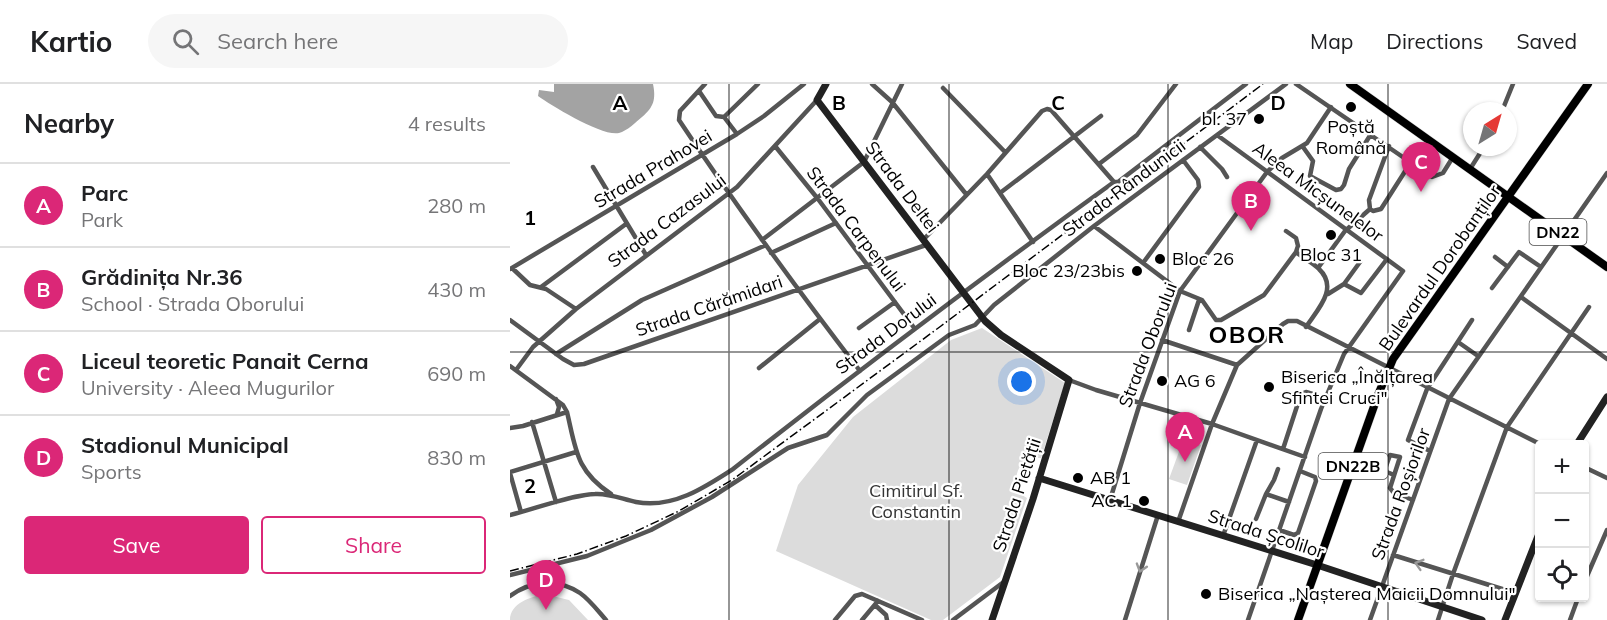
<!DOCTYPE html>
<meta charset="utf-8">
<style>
:root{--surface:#fff;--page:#f6f6f6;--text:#202124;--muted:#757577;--line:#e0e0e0;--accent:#db2777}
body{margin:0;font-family:Mulish,sans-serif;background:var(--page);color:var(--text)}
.controls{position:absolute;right:18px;bottom:18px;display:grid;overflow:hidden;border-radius:6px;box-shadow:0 2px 4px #0004}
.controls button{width:54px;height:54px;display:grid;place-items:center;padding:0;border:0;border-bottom:2px solid var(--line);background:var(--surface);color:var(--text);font:30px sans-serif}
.compass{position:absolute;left:953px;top:18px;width:54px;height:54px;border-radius:50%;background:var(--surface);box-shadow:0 2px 4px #0004;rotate:37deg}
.you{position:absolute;left:512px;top:298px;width:21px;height:21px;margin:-15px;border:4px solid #fff;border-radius:50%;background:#1a73e8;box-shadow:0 0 0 9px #1a73e833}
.badge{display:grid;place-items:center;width:39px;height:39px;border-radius:50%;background:var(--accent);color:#fff;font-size:20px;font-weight:700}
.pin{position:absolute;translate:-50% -50px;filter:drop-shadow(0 2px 3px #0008)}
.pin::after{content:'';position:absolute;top:32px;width:21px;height:18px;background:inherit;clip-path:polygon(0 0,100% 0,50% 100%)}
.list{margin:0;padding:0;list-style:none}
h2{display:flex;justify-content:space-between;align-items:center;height:78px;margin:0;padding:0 24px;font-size:26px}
h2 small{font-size:20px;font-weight:400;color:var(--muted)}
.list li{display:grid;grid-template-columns:39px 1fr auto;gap:18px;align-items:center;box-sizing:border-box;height:84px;padding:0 24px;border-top:2px solid var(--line)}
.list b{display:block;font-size:22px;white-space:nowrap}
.list p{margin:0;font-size:20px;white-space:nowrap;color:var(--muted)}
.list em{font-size:20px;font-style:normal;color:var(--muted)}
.actions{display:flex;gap:12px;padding:18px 24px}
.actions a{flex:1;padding:14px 0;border:2px solid var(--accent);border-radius:6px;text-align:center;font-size:21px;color:var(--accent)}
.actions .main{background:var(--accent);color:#fff}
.icon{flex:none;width:33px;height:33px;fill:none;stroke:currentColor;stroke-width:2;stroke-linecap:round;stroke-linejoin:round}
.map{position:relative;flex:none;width:1097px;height:536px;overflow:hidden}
header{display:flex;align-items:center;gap:36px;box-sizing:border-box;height:84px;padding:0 30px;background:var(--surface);border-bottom:2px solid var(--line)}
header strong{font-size:28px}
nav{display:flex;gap:33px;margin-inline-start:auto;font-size:21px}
.search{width:420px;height:54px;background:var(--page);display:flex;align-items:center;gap:15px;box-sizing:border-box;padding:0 21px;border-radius:33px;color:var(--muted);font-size:22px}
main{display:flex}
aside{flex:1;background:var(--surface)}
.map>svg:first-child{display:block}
</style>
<header>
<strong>Kartio</strong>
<div class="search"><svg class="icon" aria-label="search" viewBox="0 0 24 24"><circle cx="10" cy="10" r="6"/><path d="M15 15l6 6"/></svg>Search here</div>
<nav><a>Map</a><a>Directions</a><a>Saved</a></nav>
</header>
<main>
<aside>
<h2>Nearby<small>4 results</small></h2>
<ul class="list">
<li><span class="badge">A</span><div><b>Parc</b><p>Park</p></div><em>280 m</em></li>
<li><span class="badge">B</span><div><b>Grădinița Nr.36</b><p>School · Strada Oborului</p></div><em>430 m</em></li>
<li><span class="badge">C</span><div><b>Liceul teoretic Panait Cerna</b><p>University · Aleea Mugurilor</p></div><em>690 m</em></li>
<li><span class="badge">D</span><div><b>Stadionul Municipal</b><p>Sports</p></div><em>830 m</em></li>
</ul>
<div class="actions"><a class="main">Save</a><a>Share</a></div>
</aside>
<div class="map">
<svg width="1097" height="536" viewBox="0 0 1097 536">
<rect width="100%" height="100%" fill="#fff"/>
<path fill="#dcdcdc" d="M472,244L555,299L531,374H518C504,383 501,406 517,414L490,493L433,536H421L266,467L288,401L343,333L441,256Z
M674,354L691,361L677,401L659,395Z
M34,510L59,516L78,536H0C0,519 21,513 34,510Z"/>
<path fill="#a3a3a3" d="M44,0H143C146,15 144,23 132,33C126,38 117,47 109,49C93,53 42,22 28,12L29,6L44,8Z"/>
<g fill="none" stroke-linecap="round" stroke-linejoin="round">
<defs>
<path id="primary" d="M840,0L1097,183
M788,536L868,311L883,275L1078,0"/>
</defs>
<use href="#primary" stroke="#dbdbdb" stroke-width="9"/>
<path stroke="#555" stroke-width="4.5" d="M195,0L170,27L169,36C226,122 287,205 350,287
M362,0L382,18L456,110
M786,0L922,93L933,89L943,73
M433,4L495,68
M189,7L206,32L214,33L227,50
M992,27L1003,0
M214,33L248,0
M707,51L893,187L834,270L811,325L738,536
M265,62L308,115L405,245
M879,62L859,116L860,125L863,127L871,125L901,78
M690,63L712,85L717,93
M793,63L803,77L800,92L826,106L831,105L834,101L839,85L861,50
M589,80L627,51L666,0
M83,83L136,171
M960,85L974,63
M477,90L523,158
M490,109L591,32
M584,142L670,207L692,216L706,236H711L754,211L786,168C793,174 802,178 809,185C829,204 808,225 796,243
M776,147L786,154L788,162L786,168
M252,156L354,78L392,0
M413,156L477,90L532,27L537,25L541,26L604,98
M261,169L326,139
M985,173L998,183
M633,179L689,103L688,96L673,76
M2,184L20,201L36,205L66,225
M808,184L835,147L860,125
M0,185L227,50L254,32L294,0
M834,200L851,209L877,175
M31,203L116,140
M982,204L1009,168L1031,183
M818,210L834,200L850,178
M1011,213L1097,275
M0,236L53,275L64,281L74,280L416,161
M349,244L385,218
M679,246L689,216
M652,256L727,281
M948,258L968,272
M46,270L132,216L256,161
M727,281L773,240L778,237H787L1030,360
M0,282L53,321L57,328C66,366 66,387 101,410
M249,284L310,235
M6,286L23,263L66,225L227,103L307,16
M559,296L586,306L702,340L795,373
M46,315L49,323L47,330
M22,338L46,418
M0,344L13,342L57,328
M773,365L791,310L796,308L816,314
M920,367L898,356L917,305L962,236
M1074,383L1097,394
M0,388L66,368
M0,389L11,428
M884,391L877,388L875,385L880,371L890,373L880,404L884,409L903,416
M756,410L779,418
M600,416L630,319L670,207L757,88L772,74L797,59L821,23
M0,431C25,425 60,411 85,410C99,409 112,415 126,418C162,425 194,404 223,385C348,287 475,191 604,98H608L736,0
M746,435L756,410L764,396L768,385
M668,438L702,340L727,281
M769,446L784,451L788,449L806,397L805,393L790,387
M713,452L747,356
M883,471L1005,509
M0,491L77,472L141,446L202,413L278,364L317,351L357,311L439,251L465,241L484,221L584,142L776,0
M1074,499L1097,446
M0,512C20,497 48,494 70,509C80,516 88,527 96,536
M365,521L376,531L377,536
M325,536L345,512L352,510L412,536
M352,536L368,517
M443,536L495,497
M615,536L648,431
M860,536L939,315L1097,89
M928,536L943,490L997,343L1079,223
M1060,536L1068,514"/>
<path stroke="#222" stroke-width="7" d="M316,0L307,16L475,237L491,251L559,296L523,415L482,536
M1067,360L1097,313
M529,394L807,481L972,536
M995,536L1030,447"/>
<use href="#primary" stroke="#000" stroke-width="8"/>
<path stroke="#000" stroke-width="1.5" d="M788,536L872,302L884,277L1079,0"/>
<path stroke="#000" stroke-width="1.5" stroke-dasharray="9 3 1.5 3" stroke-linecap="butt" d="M0,487L67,470L116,452L169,427L222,396L431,242L753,0"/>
</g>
<defs><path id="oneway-chevron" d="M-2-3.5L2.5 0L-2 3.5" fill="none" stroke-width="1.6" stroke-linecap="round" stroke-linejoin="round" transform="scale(1.5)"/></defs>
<g stroke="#999">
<use href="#oneway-chevron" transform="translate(909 480) rotate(-163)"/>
<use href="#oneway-chevron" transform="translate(631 484) rotate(107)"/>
</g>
<path fill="none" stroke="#000" stroke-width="1.5" stroke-opacity="0.55" d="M219,0V536M439,0V536M658,0V536M878,0V536M0,268H1097"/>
<g fill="#000" stroke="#fff" stroke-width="2">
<circle cx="841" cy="23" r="6"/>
<circle cx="749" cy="35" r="6"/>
<circle cx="821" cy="151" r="6"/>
<circle cx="650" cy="175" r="6"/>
<circle cx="627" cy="187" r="6"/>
<circle cx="652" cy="297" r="6"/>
<circle cx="759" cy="303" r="6"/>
<circle cx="568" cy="394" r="6"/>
<circle cx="634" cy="417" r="6"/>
<circle cx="696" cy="510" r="6"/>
</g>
<g text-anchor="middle" stroke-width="4.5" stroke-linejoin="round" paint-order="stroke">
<g fill="#fff" stroke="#4c4c4c" stroke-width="1.5">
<rect x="1019.5" y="135" width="57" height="26" rx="4.5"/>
<rect x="808.5" y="369" width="69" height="26" rx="4.5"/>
</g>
<g font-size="16" font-weight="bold" fill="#000">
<text x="1048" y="154">DN22</text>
<text x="843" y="388">DN22B</text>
</g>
<g font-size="18" fill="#000" stroke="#fff" text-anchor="start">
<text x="737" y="41" text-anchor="end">bl. 37</text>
<text x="841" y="49" text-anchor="middle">Poștă<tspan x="841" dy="21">Română</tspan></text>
<text x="821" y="177" text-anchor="middle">Bloc 31</text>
<text x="662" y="181">Bloc 26</text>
<text x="615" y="193" text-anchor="end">Bloc 23/23bis</text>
<text x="771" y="299">Biserica „Înălțarea<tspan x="771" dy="21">Sfintei Cruci"</tspan></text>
<text x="664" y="303">AG 6</text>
<text x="580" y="400">AB 1</text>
<text x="622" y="423" text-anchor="end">AC 1</text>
<text x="708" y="516">Biserica „Nașterea Maicii Domnului"</text>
</g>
<g font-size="18" fill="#000" stroke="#fff">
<text transform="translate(143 85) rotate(-31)" y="6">Strada Prahovei</text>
<text transform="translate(392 103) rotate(53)" y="6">Strada Deltei</text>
<text transform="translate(614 104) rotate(-37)" y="6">Strada Rândunicii</text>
<text transform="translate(808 108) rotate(36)" y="6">Aleea Micșunelelor</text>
<text transform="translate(157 137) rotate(-37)" y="6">Strada Cazasului</text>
<text transform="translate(346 145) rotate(53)" y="6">Strada Carpenului</text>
<text transform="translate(930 184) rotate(-55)" y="6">Bulevardul Dorobanților</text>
<text transform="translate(199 222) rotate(-19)" y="6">Strada Cărămidari</text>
<text transform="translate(376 250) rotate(-37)" y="6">Strada Dorului</text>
<text transform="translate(638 261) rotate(-69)" y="6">Strada Oborului</text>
<text transform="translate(891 410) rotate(-70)" y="6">Strada Roșiorilor</text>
<text transform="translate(507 411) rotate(-72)" y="6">Strada Pietății</text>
<text transform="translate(756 450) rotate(18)" y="6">Strada Școlilor</text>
</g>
<g font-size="18" fill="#333" stroke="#fff">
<text x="406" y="413">Cimitirul Sf.<tspan x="406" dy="21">Constantin</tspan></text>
</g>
<g font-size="24" font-weight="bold" letter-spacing="1.5" fill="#000" stroke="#fff">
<text x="737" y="259">OBOR</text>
</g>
</g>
<g font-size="20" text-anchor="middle" font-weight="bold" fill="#000" stroke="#fff" stroke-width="4.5" stroke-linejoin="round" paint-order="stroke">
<text x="110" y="26">A</text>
<text x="329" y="26">B</text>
<text x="548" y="26">C</text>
<text x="768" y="26">D</text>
<text x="20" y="141">1</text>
<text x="20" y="409">2</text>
</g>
</svg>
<div class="controls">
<button>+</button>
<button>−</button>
<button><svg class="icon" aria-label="locate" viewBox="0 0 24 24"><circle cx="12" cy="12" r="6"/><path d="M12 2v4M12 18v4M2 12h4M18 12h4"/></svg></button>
</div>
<svg class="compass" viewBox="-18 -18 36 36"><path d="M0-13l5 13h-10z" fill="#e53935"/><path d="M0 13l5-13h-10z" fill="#757577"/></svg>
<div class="you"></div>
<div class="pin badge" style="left:675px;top:378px">A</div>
<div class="pin badge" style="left:741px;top:147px">B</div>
<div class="pin badge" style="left:911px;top:108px">C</div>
<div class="pin badge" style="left:36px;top:526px">D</div>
</div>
</main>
